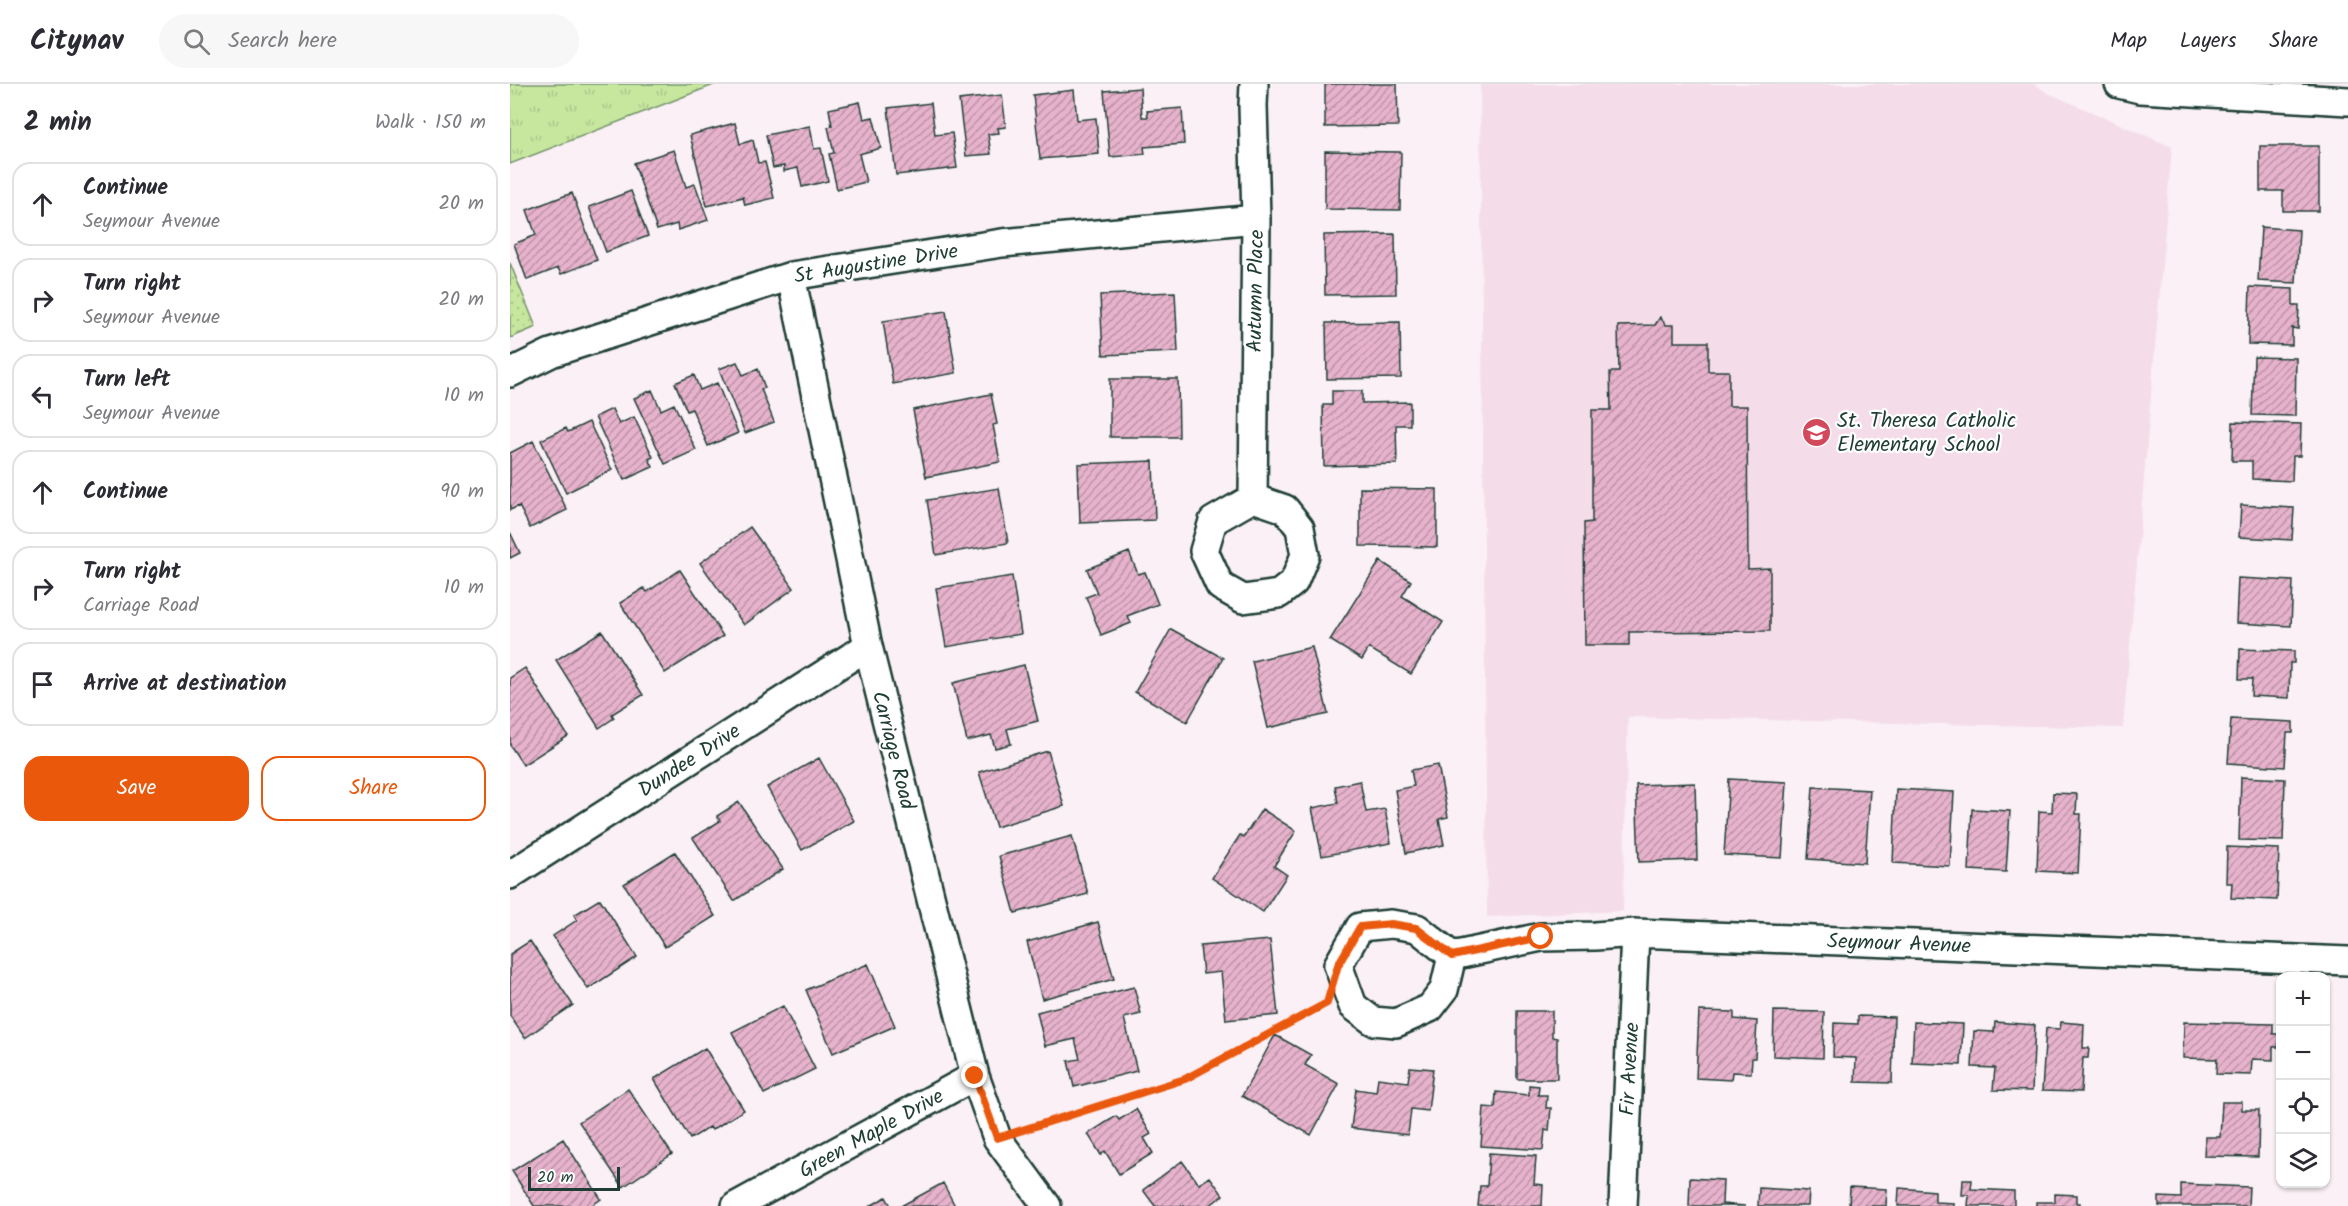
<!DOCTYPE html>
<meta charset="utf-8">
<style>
:root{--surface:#fff;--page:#f7f7f7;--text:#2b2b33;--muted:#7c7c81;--line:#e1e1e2;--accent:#ea580c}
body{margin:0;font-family:Kalam,sans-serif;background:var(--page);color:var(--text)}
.controls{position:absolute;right:18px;bottom:18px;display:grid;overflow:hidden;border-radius:12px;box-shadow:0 2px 4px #0004}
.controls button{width:54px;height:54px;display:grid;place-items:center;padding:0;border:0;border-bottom:2px solid var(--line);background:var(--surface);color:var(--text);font:30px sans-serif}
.scale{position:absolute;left:18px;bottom:15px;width:92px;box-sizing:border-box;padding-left:6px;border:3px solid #1f3d34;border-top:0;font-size:16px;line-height:21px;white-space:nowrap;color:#1f3d34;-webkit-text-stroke:4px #fff;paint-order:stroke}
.stop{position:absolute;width:18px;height:18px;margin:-14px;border:4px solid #ea580c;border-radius:50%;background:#fff}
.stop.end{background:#ea580c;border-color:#fff;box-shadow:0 2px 6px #0008}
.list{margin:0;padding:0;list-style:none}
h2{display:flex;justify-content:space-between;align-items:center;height:78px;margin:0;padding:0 24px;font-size:26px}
h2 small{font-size:20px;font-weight:400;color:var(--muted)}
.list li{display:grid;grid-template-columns:39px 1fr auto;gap:18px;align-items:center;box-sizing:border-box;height:84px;margin:0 12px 12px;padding:0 12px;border:2px solid var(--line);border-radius:18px}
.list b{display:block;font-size:22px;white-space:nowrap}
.list p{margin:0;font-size:20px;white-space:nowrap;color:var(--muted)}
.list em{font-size:20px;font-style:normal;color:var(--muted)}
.actions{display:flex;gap:12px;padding:18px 24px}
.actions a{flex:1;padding:14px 0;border:2px solid var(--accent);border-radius:18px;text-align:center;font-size:21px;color:var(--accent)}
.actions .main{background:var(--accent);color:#fff}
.icon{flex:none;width:33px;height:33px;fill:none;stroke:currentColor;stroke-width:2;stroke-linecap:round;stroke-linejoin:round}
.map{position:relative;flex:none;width:1838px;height:1122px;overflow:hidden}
header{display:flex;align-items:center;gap:36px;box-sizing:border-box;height:84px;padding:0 30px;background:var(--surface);border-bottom:2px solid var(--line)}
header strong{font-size:28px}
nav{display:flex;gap:33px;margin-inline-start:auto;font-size:21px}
.search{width:420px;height:54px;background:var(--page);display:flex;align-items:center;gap:15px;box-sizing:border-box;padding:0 21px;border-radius:33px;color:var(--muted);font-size:22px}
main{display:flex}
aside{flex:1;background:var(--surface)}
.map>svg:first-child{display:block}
</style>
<header>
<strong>Citynav</strong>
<div class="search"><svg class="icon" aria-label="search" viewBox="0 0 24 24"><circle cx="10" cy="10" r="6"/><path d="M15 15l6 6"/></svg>Search here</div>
<nav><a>Map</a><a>Layers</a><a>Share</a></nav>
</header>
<main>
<aside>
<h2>2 min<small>Walk · 150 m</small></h2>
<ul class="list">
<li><svg class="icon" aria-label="ahead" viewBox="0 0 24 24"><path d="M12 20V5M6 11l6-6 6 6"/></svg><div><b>Continue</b><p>Seymour Avenue</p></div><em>20 m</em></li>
<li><svg class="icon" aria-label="right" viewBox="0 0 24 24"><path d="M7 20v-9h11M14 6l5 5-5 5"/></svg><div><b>Turn right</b><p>Seymour Avenue</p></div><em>20 m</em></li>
<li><svg class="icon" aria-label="left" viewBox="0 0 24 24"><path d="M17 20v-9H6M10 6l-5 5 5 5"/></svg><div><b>Turn left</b><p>Seymour Avenue</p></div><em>10 m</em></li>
<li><svg class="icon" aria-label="ahead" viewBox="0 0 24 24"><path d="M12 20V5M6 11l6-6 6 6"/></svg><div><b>Continue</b></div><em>90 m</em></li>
<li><svg class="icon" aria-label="right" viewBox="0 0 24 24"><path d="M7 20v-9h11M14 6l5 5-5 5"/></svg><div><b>Turn right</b><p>Carriage Road</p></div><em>10 m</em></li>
<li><svg class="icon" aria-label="arrive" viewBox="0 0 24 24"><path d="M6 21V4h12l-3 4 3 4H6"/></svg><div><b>Arrive at destination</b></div></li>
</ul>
<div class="actions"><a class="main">Save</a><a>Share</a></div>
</aside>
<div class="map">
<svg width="1838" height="1122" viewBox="0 0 1838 1122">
<defs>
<pattern id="grass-tufts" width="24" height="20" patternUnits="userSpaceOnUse" patternTransform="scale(1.5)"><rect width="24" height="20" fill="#c7e79f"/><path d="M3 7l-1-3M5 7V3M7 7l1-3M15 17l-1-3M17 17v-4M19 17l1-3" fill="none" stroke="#aac78a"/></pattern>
<pattern id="park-dots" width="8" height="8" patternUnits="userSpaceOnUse" patternTransform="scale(1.5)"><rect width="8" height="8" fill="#c7e79f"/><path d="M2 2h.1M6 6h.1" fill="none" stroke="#aac78a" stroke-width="1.8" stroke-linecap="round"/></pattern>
<pattern id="building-hatch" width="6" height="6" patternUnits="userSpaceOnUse" patternTransform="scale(1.5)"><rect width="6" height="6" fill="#e7b2cc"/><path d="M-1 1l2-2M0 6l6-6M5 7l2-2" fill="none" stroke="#bb92a6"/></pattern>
</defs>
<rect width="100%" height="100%" fill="#faf0f5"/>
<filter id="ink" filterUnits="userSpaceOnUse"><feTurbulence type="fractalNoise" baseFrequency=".0167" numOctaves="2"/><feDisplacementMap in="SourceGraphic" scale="12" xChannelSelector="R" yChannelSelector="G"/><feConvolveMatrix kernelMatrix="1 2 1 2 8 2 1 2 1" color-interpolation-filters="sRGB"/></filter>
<g filter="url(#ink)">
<path fill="#f4dde9" d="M970,0H1525L1536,8L1662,63L1613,644L1118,633L1113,827L977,833Z"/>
<path fill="url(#grass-tufts)" stroke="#73926a" stroke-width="1.5" d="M0,0H206L0,80Z"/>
<path fill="url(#park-dots)" stroke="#73926a" stroke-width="1.5" d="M0,179L26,243L0,254Z"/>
<path fill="url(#building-hatch)" stroke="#1f3d34" stroke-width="1.5" d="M815,0H887L888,42L815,43Z
M630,4L632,33H638L637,27L672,24L674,60L634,63L635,70L600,73L594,7Z
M564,6L567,36L586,34L589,70L530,75L523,11Z
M492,11L496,43L488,44L489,49L478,50L481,70L456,72L449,16Z
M350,18L354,35L363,33L371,64L349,70L356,98L327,105L319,70L324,69L318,43L322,42L319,25Z
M421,19L425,51L442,49L447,84L386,91L378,24Z
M225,39L230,60L243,56L248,79L255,78L264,114L235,121L233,113L197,122L180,51Z
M300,42L304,65L311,64L318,97L292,103L288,84L274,87V82L263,84L256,51Z
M1750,62H1809V127H1773V107H1750Z
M164,66L176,103L185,100L198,136L168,146L167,140L147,146L124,79Z
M815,67L891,68L890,126L815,125Z
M121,107L138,152L96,168L79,123Z
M62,109L87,176L51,190L48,184L17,196L4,160L26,151L17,126Z
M1751,143L1789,146L1786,199L1748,197Z
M885,150L886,210L815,211L814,151Z
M1740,203L1783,205V221H1789L1788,245L1782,244V261L1738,260Z
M665,208L668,268L593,271L590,211Z
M436,227L446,289L383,300L373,237Z
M1150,233L1156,241H1164V258H1198V287H1219V322H1237L1238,485L1260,484V547L1119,548V561H1075L1074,439L1082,438V326H1101L1100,288H1109L1108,242L1145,241Z
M890,238L891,294L817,295L816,239Z
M1744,273L1786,274L1785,332L1742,331Z
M227,278L233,291L248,285L255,304L251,305L264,338L235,349L209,285Z
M184,291L190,306L207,299L228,349L198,362L182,325L177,327L165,299Z
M600,295H668L669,353H600Z
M142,306L151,326L164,320L186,366L155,380L124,314Z
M822,307H852V319L900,318V341H886L887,380L814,382L813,321H822Z
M481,310L487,340L483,341L490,378L416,393L403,326Z
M102,325L109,340L124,333L143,373L139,375L143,383L114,396L85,333Z
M79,338L102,386L56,409L31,356L56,344L58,348Z
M1723,338L1791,340L1790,372H1783L1782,397L1742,395V377H1722Z
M23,357L57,426L20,444L9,422L0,426V369Z
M643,377L645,436L570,439L568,380Z
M489,404L498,459L426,471L417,416Z
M850,404L927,405V463L850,462Z
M1731,421L1784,424L1782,456L1729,453Z
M240,443L284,504L234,541L190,479Z
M0,448L10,469L0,474Z
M619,468L628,490L635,488L648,520L617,532L621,539L591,551L576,513L587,509L577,485Z
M870,477L901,497L892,512L933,538L901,590L859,564L852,576L820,556Z
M170,486L213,552L155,589L110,519L134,504L137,508Z
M502,492L511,550L436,563L426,504Z
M1728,494L1783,497L1781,542L1726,539Z
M661,545L713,574L677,638L625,608Z
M92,547L133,611L102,630L104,634L89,644L46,576Z
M802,563L818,630L758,644L742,577Z
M1730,565L1784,567V579H1780L1779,614L1741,612L1742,595H1729Z
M514,581L528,637L497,645L501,660L485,664L481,651L457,657L443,599Z
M15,584L58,652L13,681L0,661V594Z
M1721,635L1783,638V649H1777L1775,683L1718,679Z
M538,667L554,722L486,743L469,688Z
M309,674L344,737L292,766L257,703Z
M928,681L938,733L929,735L934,761L896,769L885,706L904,702L901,686Z
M1731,693L1775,695L1773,757L1729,756Z
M1219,695L1277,698L1272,774L1214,771Z
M850,697L856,728L875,725L881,759L812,772L802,724L828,719L825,702Z
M1185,699L1187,776L1129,778L1126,701Z
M1303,703L1360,706L1355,779L1298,775Z
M1386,705L1444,708L1440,782L1383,779Z
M1543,709L1567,710L1566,730H1571L1568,789L1527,787L1529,727L1542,728Z
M229,718L273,785L224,817L183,754L210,737L207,732Z
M752,725L786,747L764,782L777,791L753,828L702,794L730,751L734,753Z
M1462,725L1500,727L1496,788L1459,786Z
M562,752L578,810L505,829L489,772Z
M1717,763L1769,765L1767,816L1721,814L1722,799H1716Z
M165,768L205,832L155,863L114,800Z
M90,815L127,873L78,905L43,852L67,836L64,831Z
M588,838L604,895L532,915L517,858Z
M760,856L768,931L716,936L711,888L693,890L690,862Z
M20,857L63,921L15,954L0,932V870Z
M358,880L385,942L323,969L296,906Z
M624,903L631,930L614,934L627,987L564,1003L558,977L570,975L565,955L535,962L527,928Z
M273,922L305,985L254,1010L222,948Z
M1007,927H1042V953L1047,954V995H1007Z
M1189,927L1224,928V935L1247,937L1245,974H1242L1241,989L1222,988L1221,996L1186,994Z
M1264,927L1314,928L1313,974L1263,972Z
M1348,932L1384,933L1382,999L1345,998L1346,974L1323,973L1324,939L1348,940Z
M1404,938L1453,940L1451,981L1402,979Z
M1485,938L1525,941L1522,1007L1483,1006L1485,984L1462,983L1464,947L1484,948Z
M1551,938L1574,940L1573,964H1579L1578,974H1573L1571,1008L1532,1007L1536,944L1550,945Z
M1674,938L1763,940V950H1769V963H1763V976L1742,975L1741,991L1706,990L1707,975L1673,974Z
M765,951L801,971L795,981L829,1000L801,1051L732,1012Z
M195,964L234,1026L202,1046L200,1043L180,1055L144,995Z
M900,983L923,985L918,1027L901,1025L898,1051L841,1044L846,1005L866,1008L868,994L898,998Z
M1019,1001L1029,1002L1028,1011H1037L1036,1024H1041L1039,1047L1035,1046L1033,1066L971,1062L974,1023L985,1024L986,1008L1019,1011Z
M118,1005L162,1070L113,1103L69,1038Z
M1712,1018H1732V1026H1749L1748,1073L1694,1072L1695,1053H1710Z
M626,1025L641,1050L634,1054L643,1069L609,1090L595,1067L591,1071L578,1050L606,1032L609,1036Z
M53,1055L91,1115L81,1122H24L2,1087Z
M979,1069L1026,1072L1024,1100L1033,1101L1032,1122H968L970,1102H977Z
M672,1077L689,1100L700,1093L713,1111L699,1122H645L633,1106Z
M1180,1094L1213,1096L1212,1120L1235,1122H1179Z
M1453,1096H1462L1461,1105L1504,1107V1122H1458L1459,1111H1452Z
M433,1099L445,1122H391Z
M1671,1100L1739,1103L1738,1122H1649V1113L1671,1114Z
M1340,1103L1377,1105L1376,1122H1339Z
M1249,1104L1299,1107L1298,1122H1248Z
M1389,1104L1425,1107V1118L1444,1119V1122H1388Z
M1545,1110L1567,1111V1119H1570V1122H1526V1118H1545Z
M376,1113L381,1122H360Z"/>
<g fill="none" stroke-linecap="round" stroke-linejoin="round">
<defs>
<path id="minor" d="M1609,0L1630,5L1838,17
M281,192L358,562L465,992L487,1054L537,1122
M0,289L41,269L281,192L492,159L746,135
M743,414L775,425L790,444L795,471L784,498L769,510L733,515L710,502L694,467L703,437L743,414L746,135L743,21L744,0
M0,791L358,562
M942,872L907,844L881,840L850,843L828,881L843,922L863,937L886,939L920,924L934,906L942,872L1031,853L1085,852L1125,849L1838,877
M226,1122L465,992
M1113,1122L1125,849"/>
</defs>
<use href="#minor" stroke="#1f3d34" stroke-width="32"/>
<path stroke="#1f3d34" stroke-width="4" stroke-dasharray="6 4.5" stroke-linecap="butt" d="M516,1045L675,995L813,922"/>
<use href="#minor" stroke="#fff" stroke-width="27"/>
</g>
</g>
<g fill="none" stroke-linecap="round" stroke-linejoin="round" filter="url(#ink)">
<path stroke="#ea580c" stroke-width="8" d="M465,992L487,1054L675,995L817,919L828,881L850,843L881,840L906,844L942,872L1031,853"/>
</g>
<defs>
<symbol id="school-disc" viewBox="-11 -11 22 22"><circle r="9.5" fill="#d1495b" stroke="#fff"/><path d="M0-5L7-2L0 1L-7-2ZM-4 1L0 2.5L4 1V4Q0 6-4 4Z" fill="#fff"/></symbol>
</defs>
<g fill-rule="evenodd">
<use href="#school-disc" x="1290" y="332" width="33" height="33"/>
</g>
<g text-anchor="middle" stroke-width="4.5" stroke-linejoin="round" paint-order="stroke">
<g font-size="21" fill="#1f3d34" stroke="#fff">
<text transform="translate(366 179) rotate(-9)" y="7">St Augustine Drive</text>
<text transform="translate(745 207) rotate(-89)" y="7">Autumn Place</text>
<text transform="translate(384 666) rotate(76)" y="7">Carriage Road</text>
<text transform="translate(179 676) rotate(-33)" y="7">Dundee Drive</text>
<text transform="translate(1389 859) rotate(2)" y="7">Seymour Avenue</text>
<text transform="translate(1119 985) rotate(-87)" y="7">Fir Avenue</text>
<text transform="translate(361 1049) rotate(-29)" y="7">Green Maple Drive</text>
</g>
<g font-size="21" fill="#1f3d34" stroke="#fff" text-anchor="start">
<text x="1327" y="343">St. Theresa Catholic<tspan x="1327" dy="24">Elementary School</tspan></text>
</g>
</g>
</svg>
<div class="controls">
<button>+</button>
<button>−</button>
<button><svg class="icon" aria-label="locate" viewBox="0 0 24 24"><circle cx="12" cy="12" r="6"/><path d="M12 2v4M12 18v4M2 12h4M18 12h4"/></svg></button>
<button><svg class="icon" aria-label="layers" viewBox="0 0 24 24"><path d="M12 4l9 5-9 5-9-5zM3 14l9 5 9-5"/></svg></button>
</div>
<div class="scale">20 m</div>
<div class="stop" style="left:1031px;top:853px"></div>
<div class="stop end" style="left:465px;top:992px"></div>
</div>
</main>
